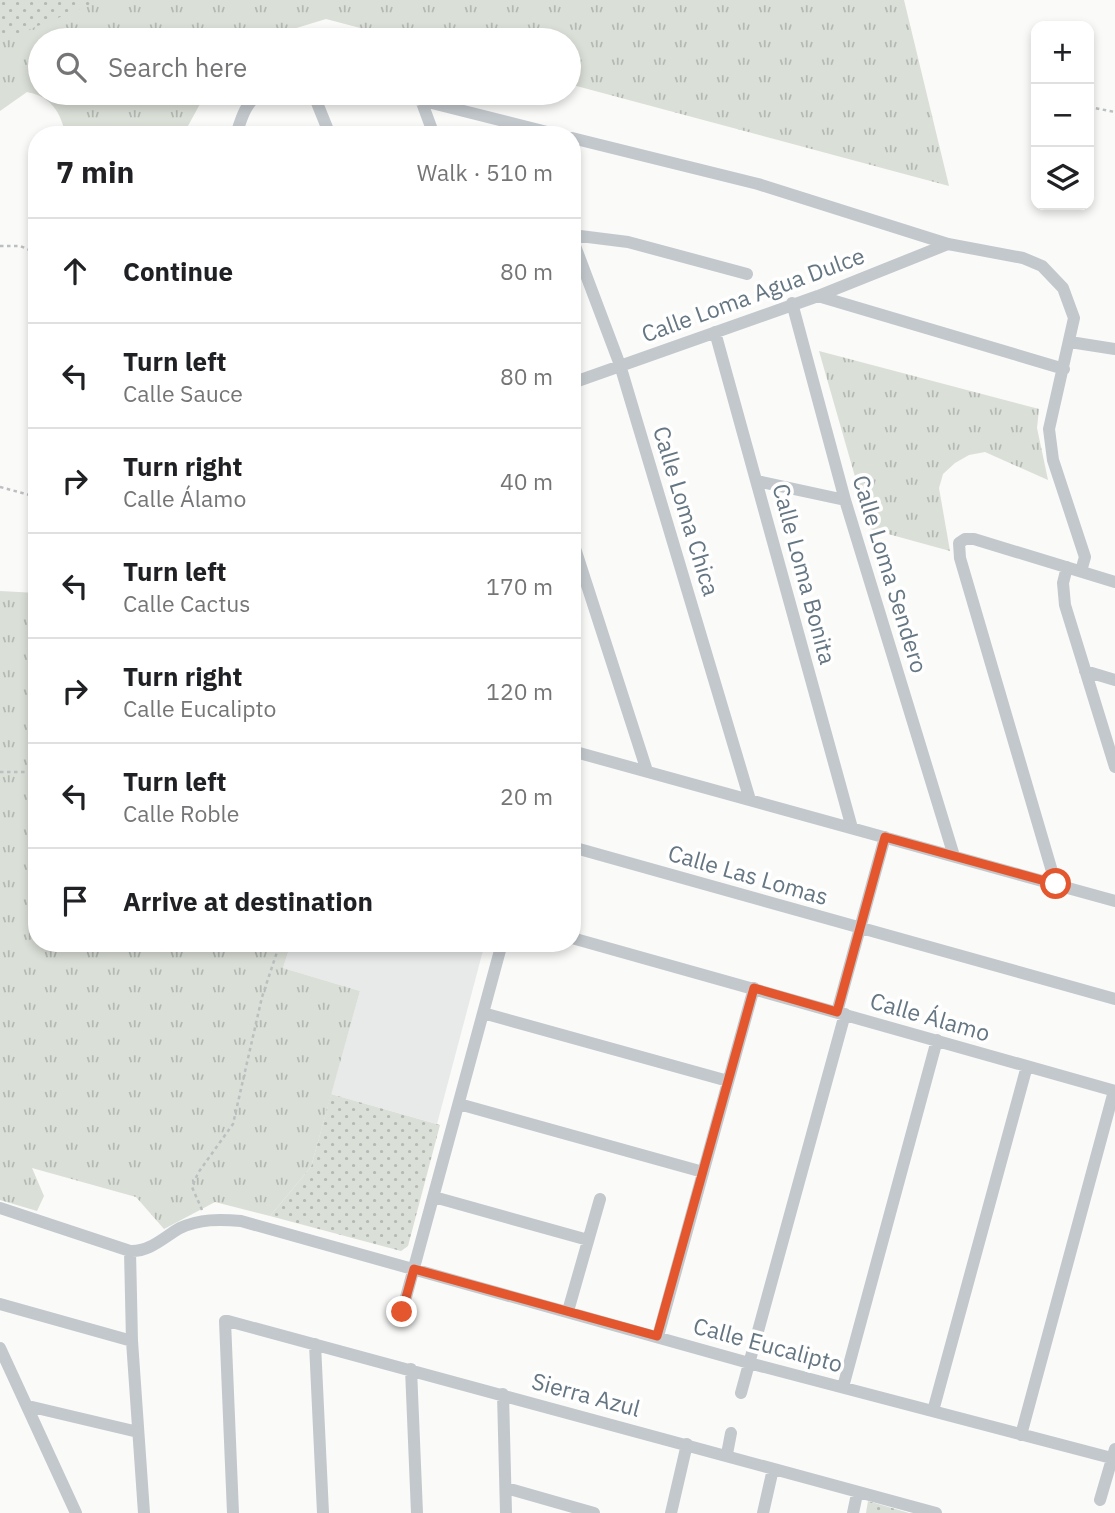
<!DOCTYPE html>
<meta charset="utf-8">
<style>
:root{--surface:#fff;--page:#f2f2f2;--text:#202124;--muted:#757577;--line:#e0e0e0}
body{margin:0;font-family:"IBM Plex Sans",sans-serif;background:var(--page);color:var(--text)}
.controls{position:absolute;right:21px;top:21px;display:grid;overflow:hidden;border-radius:14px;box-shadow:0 4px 10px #0003}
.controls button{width:63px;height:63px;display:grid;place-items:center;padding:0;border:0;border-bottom:2px solid var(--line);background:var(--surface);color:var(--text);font:35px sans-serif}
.stop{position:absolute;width:21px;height:21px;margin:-16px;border:5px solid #e4572e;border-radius:50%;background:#fff}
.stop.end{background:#e4572e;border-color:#fff;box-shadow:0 2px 7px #0008}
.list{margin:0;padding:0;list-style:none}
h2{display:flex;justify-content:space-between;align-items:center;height:91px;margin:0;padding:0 28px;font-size:30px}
h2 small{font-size:23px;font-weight:400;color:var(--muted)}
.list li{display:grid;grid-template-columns:46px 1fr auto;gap:21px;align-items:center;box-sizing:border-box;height:105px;padding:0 28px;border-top:2px solid var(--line)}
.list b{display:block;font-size:26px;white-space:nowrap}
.list p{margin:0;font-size:23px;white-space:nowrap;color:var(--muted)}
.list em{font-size:23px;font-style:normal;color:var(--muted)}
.icon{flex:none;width:38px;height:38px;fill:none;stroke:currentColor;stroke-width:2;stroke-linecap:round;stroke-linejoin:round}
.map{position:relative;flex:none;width:1115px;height:1513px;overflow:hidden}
.search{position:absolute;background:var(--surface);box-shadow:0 4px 10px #0003;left:28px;top:28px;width:553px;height:77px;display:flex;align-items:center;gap:18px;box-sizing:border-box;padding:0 24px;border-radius:38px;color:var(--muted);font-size:26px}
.panel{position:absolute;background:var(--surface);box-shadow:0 4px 10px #0003;left:28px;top:126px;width:553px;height:826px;border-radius:28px}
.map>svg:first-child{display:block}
</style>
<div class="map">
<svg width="1115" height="1513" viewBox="0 0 1115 1513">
<defs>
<pattern id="grass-tufts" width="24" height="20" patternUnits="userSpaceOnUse" patternTransform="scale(1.75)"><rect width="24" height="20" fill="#dadfd7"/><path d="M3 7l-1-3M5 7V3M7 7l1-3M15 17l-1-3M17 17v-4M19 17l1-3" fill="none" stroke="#b4b9b4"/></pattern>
<pattern id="park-dots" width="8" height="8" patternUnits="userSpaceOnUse" patternTransform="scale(1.75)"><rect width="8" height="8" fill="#dadfd7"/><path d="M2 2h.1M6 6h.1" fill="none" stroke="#b4b9b4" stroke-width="1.8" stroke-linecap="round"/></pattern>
</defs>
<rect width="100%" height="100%" fill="#fafaf8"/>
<path fill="#e8e9e9" d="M291,943H485L437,1124L331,1094L360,991L283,968Z"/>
<path fill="url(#grass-tufts)" d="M0,0H904L949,186L569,84V40H406L326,19L257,40H40V93H206L183,135H66C60,112 52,97 27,92L0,111Z
M819,351L1039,409L1037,428L1048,480L985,452L969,455L955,463L943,474L939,488L950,551L870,529Z
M0,591L37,593V943H291L283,968L360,991L311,1167L270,1216L215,1202L164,1229L136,1197L32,1168L44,1196L37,1211L0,1200Z"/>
<path fill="url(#park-dots)" d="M0,0H103L0,41Z
M331,1094L440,1125L408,1246L401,1251L270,1216L311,1167Z
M868,1501L909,1513H866Z"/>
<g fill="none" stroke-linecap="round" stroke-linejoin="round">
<path stroke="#bbbfc2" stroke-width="2.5" stroke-dasharray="3.5 3.5" stroke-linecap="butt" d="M1089,107L1115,112
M0,246H20L37,253
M0,487L37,497
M0,772H37
M202,1210L192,1187L198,1173L233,1124L262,997L280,943"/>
<path stroke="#c3c8cc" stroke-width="12" d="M313,93L330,135
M392,93L559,135
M421,100L434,135
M236,135C241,119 246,100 262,93
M572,138L758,184L948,244L1023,258L1042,266L1063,288L1074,318L1049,429L1053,460L1085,557L1081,571
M572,235L628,242L747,274
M572,238L620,365L750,800
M818,296L1064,369
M792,303L845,500L954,856
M715,332L852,828
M1070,342L1115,349
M572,383L818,296L948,244
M757,481L845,500
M572,539L647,771
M1067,567L1063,583L1065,605L1115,767
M1085,671L1115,680
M572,751L1115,901
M572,847L1115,999
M1056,885L960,558L959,543L965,539H974L1115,582
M572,938L1115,1091
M837,1012L885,837
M483,1013L728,1081
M459,1104L703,1172
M434,1197L588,1240
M0,1208L130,1251C150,1252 164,1237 180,1228C200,1219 219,1219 241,1221L749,1363L1115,1459
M130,1251L132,1341L144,1513
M0,1304L132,1341
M568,1311L600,1199
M402,1312L502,943
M658,1336L754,988
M315,1344L323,1513
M0,1348L76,1513
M411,1369L417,1513
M843,1387L937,1040
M741,1393L845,1014
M503,1394L506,1513
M28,1406L138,1432
M933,1411L1027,1066
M1021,1435L1114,1091
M727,1454L731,1433
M506,1488L594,1513
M1100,1500L1115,1449
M233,1513L225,1321H228L936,1513
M671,1513L687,1444
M763,1513L773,1469
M853,1513L857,1494"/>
</g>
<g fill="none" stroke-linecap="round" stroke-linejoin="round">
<path stroke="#e4572e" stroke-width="9" d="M402,1312L414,1269L657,1336L754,988L837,1012L885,837L1056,884"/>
</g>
<g text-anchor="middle" stroke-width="7" stroke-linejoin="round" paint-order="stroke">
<g font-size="23" fill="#657683" stroke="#fff">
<text transform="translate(753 295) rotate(-20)" y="8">Calle Loma Agua Dulce</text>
<text transform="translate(686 511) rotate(73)" y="8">Calle Loma Chica</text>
<text transform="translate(804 574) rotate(75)" y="8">Calle Loma Bonita</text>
<text transform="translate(890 574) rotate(73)" y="8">Calle Loma Sendero</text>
<text transform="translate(748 875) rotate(16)" y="8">Calle Las Lomas</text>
<text transform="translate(930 1017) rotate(16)" y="8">Calle Álamo</text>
<text transform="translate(768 1345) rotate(15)" y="8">Calle Eucalipto</text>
<text transform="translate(586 1395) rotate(15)" y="8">Sierra Azul</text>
</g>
</g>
</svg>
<div class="controls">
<button>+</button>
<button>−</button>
<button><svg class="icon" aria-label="layers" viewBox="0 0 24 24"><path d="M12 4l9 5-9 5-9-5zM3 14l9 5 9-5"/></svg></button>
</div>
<div class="stop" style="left:1056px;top:884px"></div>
<div class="stop end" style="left:402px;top:1312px"></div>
<div class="search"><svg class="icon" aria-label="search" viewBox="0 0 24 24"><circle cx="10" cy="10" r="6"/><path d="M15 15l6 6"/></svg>Search here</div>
<section class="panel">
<h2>7 min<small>Walk · 510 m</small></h2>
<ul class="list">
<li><svg class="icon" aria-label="ahead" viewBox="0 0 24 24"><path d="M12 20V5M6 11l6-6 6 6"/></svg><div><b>Continue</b></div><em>80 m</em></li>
<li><svg class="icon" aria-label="left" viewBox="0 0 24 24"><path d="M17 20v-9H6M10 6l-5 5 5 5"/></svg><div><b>Turn left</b><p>Calle Sauce</p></div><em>80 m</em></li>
<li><svg class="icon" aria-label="right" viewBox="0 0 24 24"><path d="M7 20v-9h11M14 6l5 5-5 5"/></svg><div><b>Turn right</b><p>Calle Álamo</p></div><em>40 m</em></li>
<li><svg class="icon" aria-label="left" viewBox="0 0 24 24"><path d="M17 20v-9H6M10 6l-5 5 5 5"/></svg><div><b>Turn left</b><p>Calle Cactus</p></div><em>170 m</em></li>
<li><svg class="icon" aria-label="right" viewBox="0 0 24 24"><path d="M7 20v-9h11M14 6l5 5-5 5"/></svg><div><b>Turn right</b><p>Calle Eucalipto</p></div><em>120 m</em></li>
<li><svg class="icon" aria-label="left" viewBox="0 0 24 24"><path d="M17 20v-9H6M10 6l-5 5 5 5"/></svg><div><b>Turn left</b><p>Calle Roble</p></div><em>20 m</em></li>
<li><svg class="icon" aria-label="arrive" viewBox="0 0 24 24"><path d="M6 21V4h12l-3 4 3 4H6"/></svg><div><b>Arrive at destination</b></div></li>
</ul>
</section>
</div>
